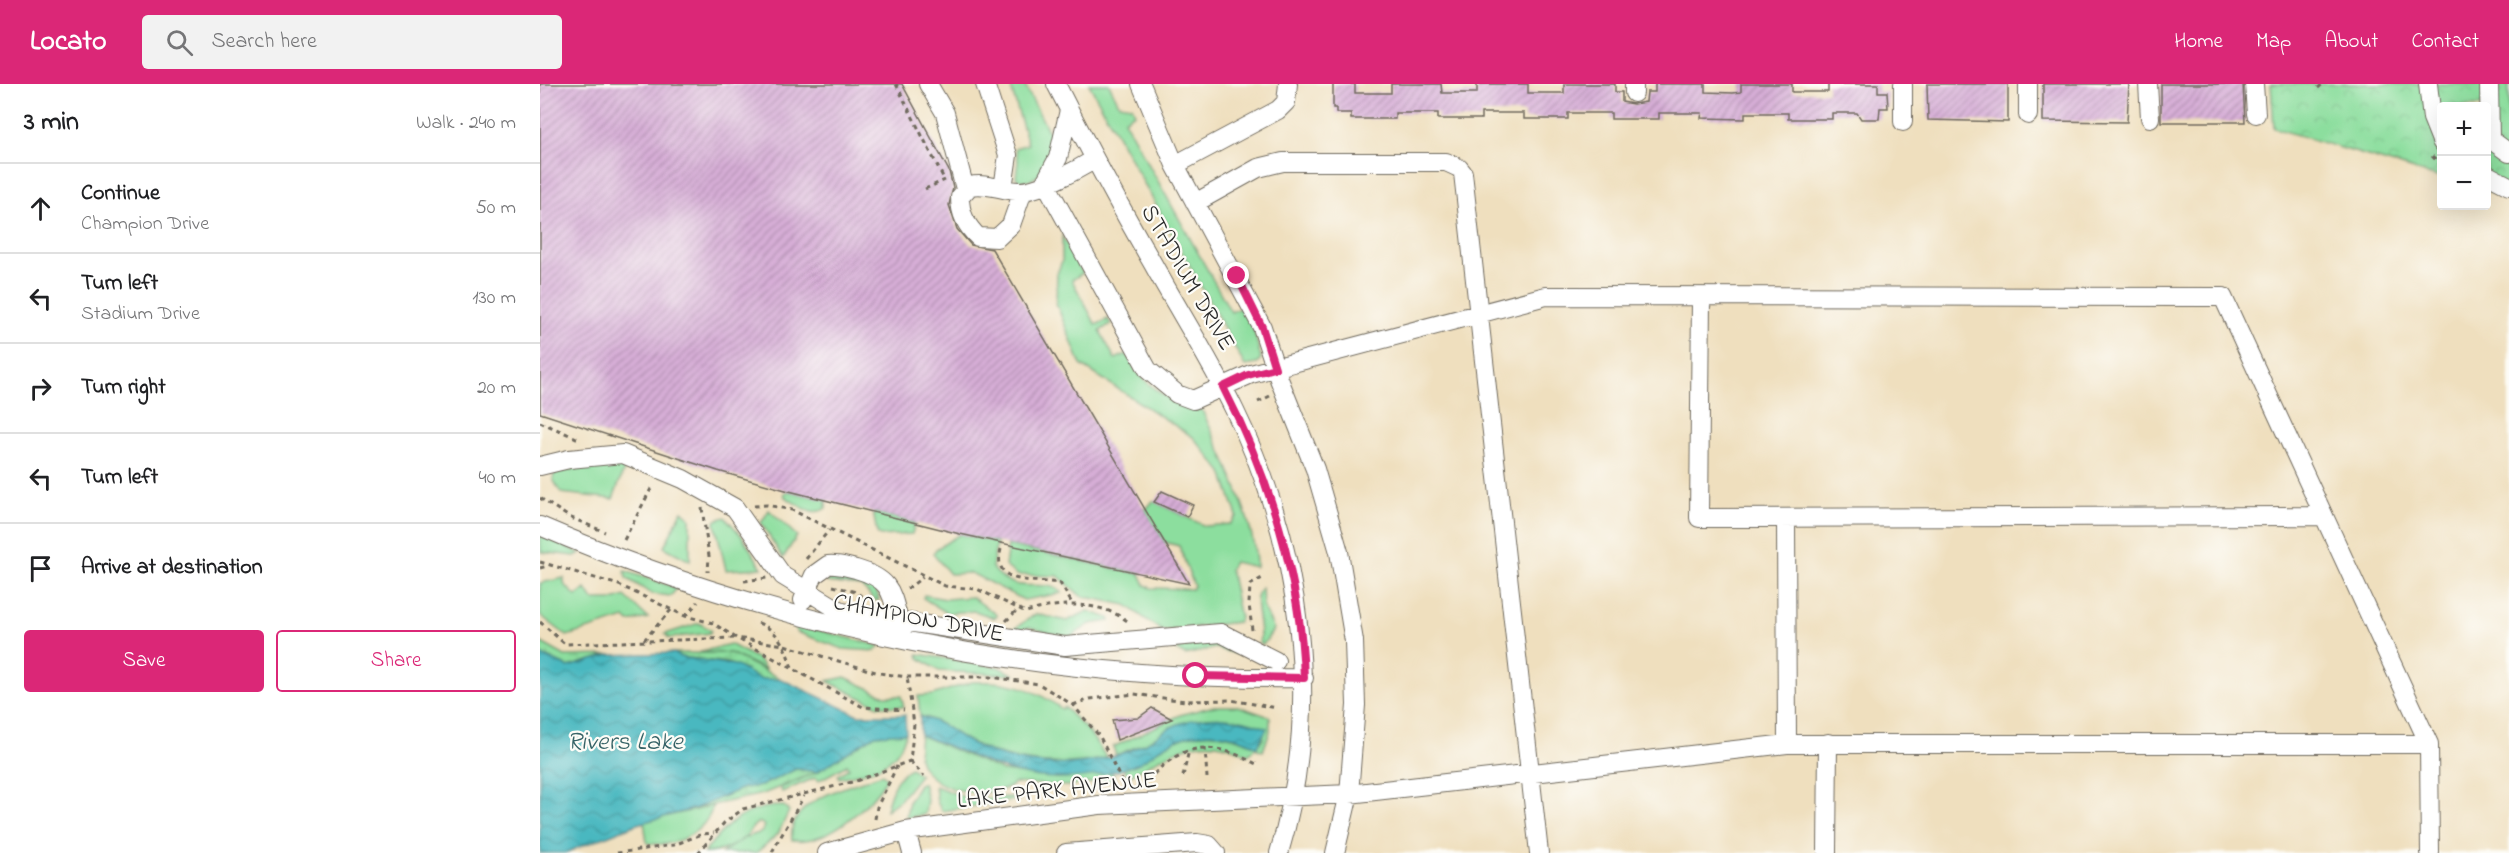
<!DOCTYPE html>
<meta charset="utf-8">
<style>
:root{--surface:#fff;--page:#f2f2f2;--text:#202124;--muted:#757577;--line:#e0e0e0;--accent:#db2777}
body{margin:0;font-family:"Indie Flower",sans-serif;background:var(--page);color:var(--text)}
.controls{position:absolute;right:18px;top:18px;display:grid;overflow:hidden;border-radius:6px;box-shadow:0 6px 24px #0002}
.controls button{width:54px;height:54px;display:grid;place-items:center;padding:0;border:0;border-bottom:2px solid var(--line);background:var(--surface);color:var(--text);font:30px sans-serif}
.stop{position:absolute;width:18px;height:18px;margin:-14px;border:4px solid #db2777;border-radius:50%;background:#fff}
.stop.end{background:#db2777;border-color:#fff;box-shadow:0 2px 6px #0008}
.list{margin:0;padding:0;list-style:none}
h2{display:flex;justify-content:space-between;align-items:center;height:78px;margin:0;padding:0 24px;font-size:26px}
h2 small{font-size:20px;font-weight:400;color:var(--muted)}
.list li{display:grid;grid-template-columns:39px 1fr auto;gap:18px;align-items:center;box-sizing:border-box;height:90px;padding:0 24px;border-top:2px solid var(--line)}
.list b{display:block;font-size:22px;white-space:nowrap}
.list p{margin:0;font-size:20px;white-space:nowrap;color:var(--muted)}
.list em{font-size:20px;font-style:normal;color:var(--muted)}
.actions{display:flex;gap:12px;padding:18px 24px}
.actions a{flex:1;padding:14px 0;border:2px solid var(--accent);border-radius:6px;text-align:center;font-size:21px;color:var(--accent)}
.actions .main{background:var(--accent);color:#fff}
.icon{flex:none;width:33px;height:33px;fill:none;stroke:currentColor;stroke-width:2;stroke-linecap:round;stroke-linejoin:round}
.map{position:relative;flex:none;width:1969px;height:769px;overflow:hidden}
header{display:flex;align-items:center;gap:36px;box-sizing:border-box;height:84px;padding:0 30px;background:var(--accent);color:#fff}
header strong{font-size:28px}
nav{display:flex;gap:33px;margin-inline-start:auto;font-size:21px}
.search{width:420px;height:54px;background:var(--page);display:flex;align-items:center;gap:15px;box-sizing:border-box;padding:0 21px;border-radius:6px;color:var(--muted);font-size:22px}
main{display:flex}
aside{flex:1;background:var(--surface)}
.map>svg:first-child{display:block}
</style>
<header>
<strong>Locato</strong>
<div class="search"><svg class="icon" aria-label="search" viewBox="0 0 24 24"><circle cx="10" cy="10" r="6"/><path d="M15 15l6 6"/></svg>Search here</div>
<nav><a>Home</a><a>Map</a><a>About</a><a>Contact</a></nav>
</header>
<main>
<aside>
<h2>3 min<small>Walk · 240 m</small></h2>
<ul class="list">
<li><svg class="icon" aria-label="ahead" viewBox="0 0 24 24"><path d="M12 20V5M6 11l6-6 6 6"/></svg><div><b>Continue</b><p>Champion Drive</p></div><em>50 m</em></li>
<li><svg class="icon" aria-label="left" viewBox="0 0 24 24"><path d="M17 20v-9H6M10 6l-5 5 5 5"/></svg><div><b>Turn left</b><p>Stadium Drive</p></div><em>130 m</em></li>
<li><svg class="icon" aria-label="right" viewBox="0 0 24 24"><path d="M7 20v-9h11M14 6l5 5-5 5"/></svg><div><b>Turn right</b></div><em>20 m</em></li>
<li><svg class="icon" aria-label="left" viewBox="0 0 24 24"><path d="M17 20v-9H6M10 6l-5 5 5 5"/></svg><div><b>Turn left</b></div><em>40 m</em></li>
<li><svg class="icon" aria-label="arrive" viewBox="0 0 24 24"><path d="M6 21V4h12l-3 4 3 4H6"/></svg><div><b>Arrive at destination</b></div></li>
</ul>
<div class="actions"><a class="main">Save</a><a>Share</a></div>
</aside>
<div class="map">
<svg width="1969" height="769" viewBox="0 0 1969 769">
<defs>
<pattern id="wetland-marsh" width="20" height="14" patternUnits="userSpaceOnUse" patternTransform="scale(1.5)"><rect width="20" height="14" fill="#8cde9e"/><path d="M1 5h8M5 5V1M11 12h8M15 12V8" fill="none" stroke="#79bf88"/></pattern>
<pattern id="park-crowns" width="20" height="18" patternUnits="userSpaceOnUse" patternTransform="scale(1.5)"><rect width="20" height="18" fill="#8cde9e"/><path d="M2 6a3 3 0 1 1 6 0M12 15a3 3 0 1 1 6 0" fill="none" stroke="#79bf88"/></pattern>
<pattern id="water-waves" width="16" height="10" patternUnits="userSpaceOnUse" patternTransform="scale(1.5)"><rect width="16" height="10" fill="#49b8c0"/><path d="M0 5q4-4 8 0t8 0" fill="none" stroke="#3d969c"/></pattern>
<pattern id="building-hatch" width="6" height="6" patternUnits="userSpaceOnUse" patternTransform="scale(1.5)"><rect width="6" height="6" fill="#d7aed7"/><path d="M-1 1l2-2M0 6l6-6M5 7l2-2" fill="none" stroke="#af8eaf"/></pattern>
</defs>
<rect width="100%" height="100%" fill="#fdfcf7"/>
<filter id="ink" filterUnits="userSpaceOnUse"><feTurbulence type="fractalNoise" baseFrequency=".0167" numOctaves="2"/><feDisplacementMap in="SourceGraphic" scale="12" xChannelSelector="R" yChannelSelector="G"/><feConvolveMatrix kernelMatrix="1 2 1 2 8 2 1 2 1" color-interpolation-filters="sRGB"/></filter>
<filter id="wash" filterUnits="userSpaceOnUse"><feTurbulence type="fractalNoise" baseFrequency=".008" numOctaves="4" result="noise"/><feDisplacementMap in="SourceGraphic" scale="24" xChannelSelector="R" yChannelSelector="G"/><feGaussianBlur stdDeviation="1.35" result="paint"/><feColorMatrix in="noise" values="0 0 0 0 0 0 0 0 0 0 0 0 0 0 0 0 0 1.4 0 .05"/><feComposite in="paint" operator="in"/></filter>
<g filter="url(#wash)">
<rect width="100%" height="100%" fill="#efdfbe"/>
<path fill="#8cde9e" stroke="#5c8464" stroke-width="1.5" d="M470,0H484L514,58L505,87L491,96L479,97L476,93L478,77L475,64L488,60Z
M549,0H569L579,20L592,22L595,29L584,36L691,228L702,223L713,243L721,274L717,280L705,282Z
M522,152L543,189L532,196L556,241L568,235L571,240L560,247L575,275L587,270C590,276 593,282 597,287C609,303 642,328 662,326C681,368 716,437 716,483L694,478L690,485L700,534L698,538L622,547L586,521L541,512L518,492L477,491L465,482L468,461L600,490L605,501L611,504L652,505L654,502L639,462L624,458L605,426L613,417L665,442L690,440L697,432L682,388L653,353L541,281L516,219L517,190L522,177Z
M77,377L85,383L73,415L21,409L13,395L14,390L18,388Z
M249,407L286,416V424C273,434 257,420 245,413L244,409Z
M229,426L257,452L243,474L221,439Z
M142,427L150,434V477L124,463Z
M333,428L375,439L372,450L340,452L337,449Z
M185,433L202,452L222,484L186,486L175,439L176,436Z
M420,450L457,458L452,483C477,516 504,491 522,509L484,516L431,489L410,490L393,470L396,465Z
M0,451L40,469L35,472L1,468Z
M85,487L137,504L131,512L112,510L86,494Z
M295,488C314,493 335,493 339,516L335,517L321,502L287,498L288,493Z
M24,494V500L36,512L46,505L53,516H73L85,512L108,534L89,538L85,534L27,552L0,531V499Z
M722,503L723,523L734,545L723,561L719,559C724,540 709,519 722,503Z
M384,511L406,515L432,513L457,531L454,534L435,527L407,529L383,514Z
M548,527L569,534L570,537L550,540L529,554L489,543L477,546L475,544L496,530L527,537Z
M159,539L171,546L170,549L129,554L125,550Z
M254,540L340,562L335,567L303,565L256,548Z
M674,556L697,570L675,564L645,571L635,565Z
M190,560L218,575L226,586L190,569L160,568Z
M378,570L458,583L475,591L399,587L379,574Z
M305,593L345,612H361L364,623L338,622L287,597Z
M432,598C468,596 494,604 522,625L524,623L549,648L567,674C519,684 473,681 430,658C414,650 398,635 380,632L378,612L392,611Z
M674,622H698L730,633V647L723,667L715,664L708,671C659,644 632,670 588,692L583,684C599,679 610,671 624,662C654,643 687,648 717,662L723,654L630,643L606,659L576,671L573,663L640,631Z
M355,648L366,649C357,684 331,687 299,694L298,691L309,684L307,681L278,697L275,694L242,708L240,704L277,688L335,651Z
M380,651L463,687L518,694L572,688L575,696L528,702L473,699L472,702C444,714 398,710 381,680C377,671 379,661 380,651Z
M371,684L380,691L360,716L346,726C349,712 356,690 371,684Z
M342,690L347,694C330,722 288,761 252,756C246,714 314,702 342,690Z
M383,699L387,715L385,730L366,734L369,717L379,700Z
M395,702L430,715L470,713L481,715L402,727L397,718Z
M173,722C166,748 134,765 107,759L104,737Z
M244,722L249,727L238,750L216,769H182L204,754L222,748L224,741L219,738C213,741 213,743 209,749C199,761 180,769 164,769C185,740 207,721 244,722Z"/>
<path fill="url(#wetland-marsh)" stroke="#5c8464" stroke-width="1.5" d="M0,558L25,572L69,571L28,583L0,570Z
M134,569H190L241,595H220L189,579L141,573Z
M256,685L277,688L223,710L154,725L203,704L221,702Z"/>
<path fill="url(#park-crowns)" stroke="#5c8464" stroke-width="1.5" d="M1731,0H1969V114L1947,107L1946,22H1902L1901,94L1734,44Z"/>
<path fill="url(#water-waves)" stroke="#3a7276" stroke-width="1.5" d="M134,569L141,573L195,581L220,595H241L318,631H365L366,649L335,651L277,688L256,685L221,702L203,704L154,725L97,740L25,769H0V570L28,583L69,571Z
M380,633C398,635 413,649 429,658C463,676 501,683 540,679C562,677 586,669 606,659C614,655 621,648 629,644C660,628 696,632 727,644L717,663C689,646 655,644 626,661C617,666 609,674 599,679C576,690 544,694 519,694C465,694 429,668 380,651Z"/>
<g id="blocks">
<path fill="url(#building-hatch)" d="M0,0H362L409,87L413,104L409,121L417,145L431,161L452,165L649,500L420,450L249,407L178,387L0,329Z
M793,0H815V9H851V0H901L902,9H937V0H988V9H1024V0H1075V8H1082V18L1093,20L1106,18L1107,8H1115V0H1165V8L1193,9L1201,8V0H1252V8H1288V0H1338V8H1347L1348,24H1340L1339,35H1321L1317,29H1292V35H1248V29H1205V35L1161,34L1162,29H1119V35H1071V29H1028V35H984V29H941V35H898V29H855V35H811V29H796V24H793Z
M1387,0H1468V38L1388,36Z
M1503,0H1589L1587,38L1503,37Z
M1621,0H1703L1705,38H1621Z
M622,407L653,421L647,433L614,418Z
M612,624L632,635L577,656L572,636L598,634Z"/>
</g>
</g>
<g filter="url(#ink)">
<use href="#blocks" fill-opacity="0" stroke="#706a5e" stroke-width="1.5"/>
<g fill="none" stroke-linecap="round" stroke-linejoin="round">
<defs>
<path id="minor" d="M388,0L405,29L425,105
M445,0L468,71L463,104
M516,0C547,61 579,121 613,180C640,229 671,277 695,327C762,465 783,622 739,769
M601,0L635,81L722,243L739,295L775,385L799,468L814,557L816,621L809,710L795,769
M1094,0V9
M1488,0V31
M1608,0L1610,34
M1714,0L1716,30
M1888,0L1892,34L1902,59
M1949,0L1950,55L1969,69
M529,26L518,74L505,98L608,286L637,310L653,316L711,290L1006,212L1683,213L1889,660L1890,769
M1363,38V0
M635,81L738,26L746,18L748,0
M1946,90L1969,102
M483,107L471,141L457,154L438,153C426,141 420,130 420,113L430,102C448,98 464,108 482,107C500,106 539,85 555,75
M655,119L718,84L743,78H906L919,84L923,89L999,769
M1161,213L1159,434L1784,432
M0,382L29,375L83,370L143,395L195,424L243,492L302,528L525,562L681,549L736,577
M1246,434L1247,660
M0,442C241,546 501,597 764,594
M263,516L274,491L288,481C298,480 307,483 316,485C354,496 351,510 361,544
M366,747L372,769
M287,769L366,747L559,721L809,710L1247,660H1889
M526,769L657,759L669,761L676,769
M1287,769L1288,659"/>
</defs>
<use href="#minor" stroke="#706a5e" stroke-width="20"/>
<path stroke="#706a5e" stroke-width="3" stroke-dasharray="4.5 4.5" stroke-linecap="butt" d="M356,0L404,95
M1778,4L1783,0
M1892,72L1902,82
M385,105L405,96
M718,318L730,312
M0,338L41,356
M0,414L29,433L65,448
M214,422L227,421L252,426L405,502L437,505L486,528C520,518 561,516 590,539
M162,424L169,472L168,488
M84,456L113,401
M461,465C451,503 495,495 520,499L533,521
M266,475L289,446
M0,478L79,501L145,532L173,539L196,554L244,561L339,589L367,593H451L499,600L533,621L560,653L583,700
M0,484L8,482
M204,497L227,494
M293,502L316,508L325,515
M367,505L383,493
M145,532L158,518
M466,537L477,526
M0,538L25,560L194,554
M218,539C239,546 246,565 252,584
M712,546L709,520L710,501L724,493
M104,556L131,526
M200,556L323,623L364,626
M533,621L550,615L594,610L645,617L691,616L737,624
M665,663L667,694
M370,677L384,692
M614,690C648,655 678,659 718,681
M643,692L649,666
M335,735L337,723L357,682
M232,768L264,712
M77,769L134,761L162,750L174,749
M158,769L184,739L203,725L316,697L370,677L374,640L367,593"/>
<use href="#minor" stroke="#fff" stroke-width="18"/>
</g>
</g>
<g fill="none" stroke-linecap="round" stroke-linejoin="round" filter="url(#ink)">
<path stroke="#db2777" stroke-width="8" d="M656,592L764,594C761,495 729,392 683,303L708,291L735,284L722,243L697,192"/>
</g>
<g text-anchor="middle" stroke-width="4.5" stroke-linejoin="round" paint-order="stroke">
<g font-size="24" fill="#2b2b2b" stroke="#fdfcf7">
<text transform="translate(649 193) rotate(60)" y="8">STADIUM DRIVE</text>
<text transform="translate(379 533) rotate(11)" y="8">CHAMPION DRIVE</text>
<text transform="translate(517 705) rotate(-6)" y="8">LAKE PARK AVENUE</text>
</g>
<g font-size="26" font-style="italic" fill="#376367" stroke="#fdfcf7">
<text x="85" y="665">Rivers Lake</text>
</g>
</g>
</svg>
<div class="controls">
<button>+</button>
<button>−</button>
</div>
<div class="stop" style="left:656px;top:592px"></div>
<div class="stop end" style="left:697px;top:192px"></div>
</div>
</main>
